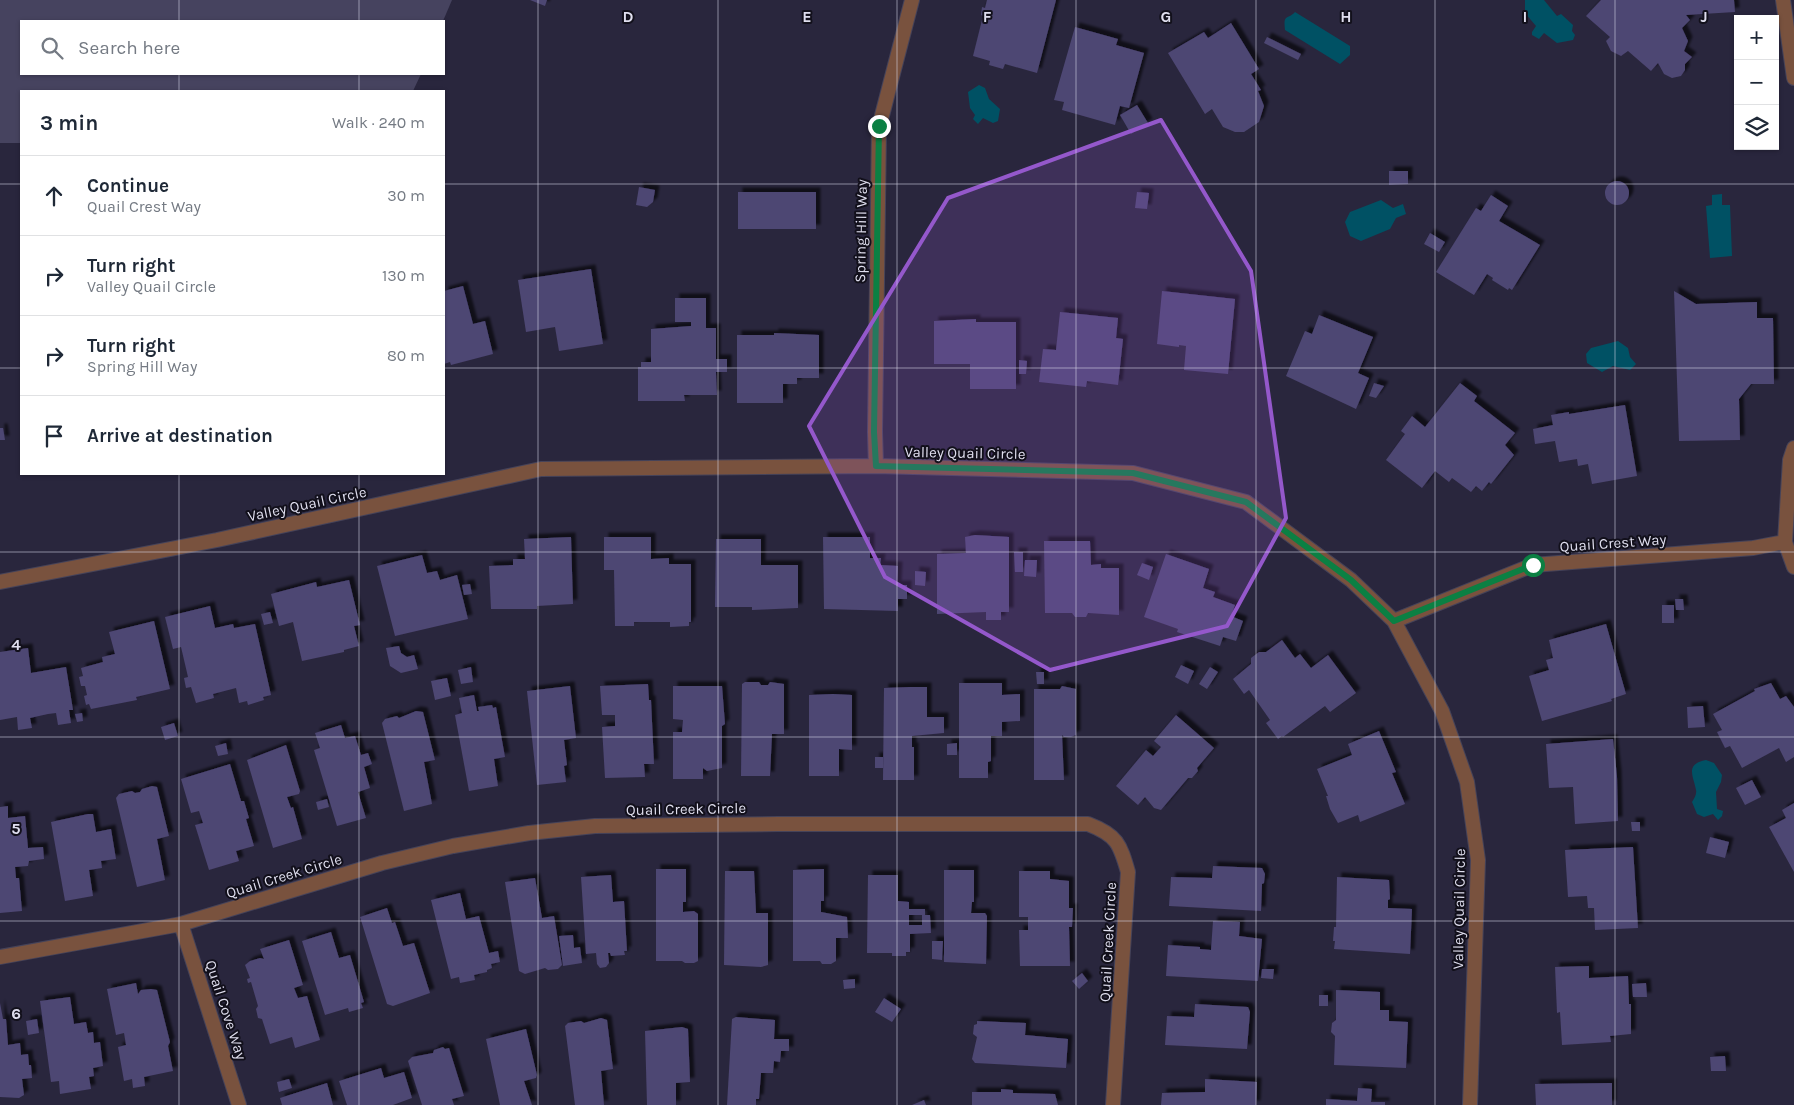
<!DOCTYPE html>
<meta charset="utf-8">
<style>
:root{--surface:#fff;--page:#f6f6f7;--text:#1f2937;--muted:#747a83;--line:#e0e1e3}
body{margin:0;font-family:Karla,sans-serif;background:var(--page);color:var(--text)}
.controls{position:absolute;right:15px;top:15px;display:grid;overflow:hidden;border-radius:0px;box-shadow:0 1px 4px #0004}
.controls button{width:45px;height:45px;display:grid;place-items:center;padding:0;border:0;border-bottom:1px solid var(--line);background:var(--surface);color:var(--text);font:25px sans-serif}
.stop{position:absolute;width:15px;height:15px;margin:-11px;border:4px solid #0b8043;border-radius:50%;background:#fff}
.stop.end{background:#0b8043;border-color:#fff;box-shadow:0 1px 5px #0008}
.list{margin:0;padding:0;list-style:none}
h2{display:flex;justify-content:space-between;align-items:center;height:65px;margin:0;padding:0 20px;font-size:21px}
h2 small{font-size:16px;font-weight:400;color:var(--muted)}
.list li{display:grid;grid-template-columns:32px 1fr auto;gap:15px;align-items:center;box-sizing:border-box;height:80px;padding:0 20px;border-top:1px solid var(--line)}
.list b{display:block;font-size:19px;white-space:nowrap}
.list p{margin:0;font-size:16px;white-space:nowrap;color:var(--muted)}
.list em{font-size:16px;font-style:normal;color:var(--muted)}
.icon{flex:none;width:28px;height:28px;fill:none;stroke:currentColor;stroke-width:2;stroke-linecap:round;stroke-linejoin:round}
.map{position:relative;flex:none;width:1794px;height:1105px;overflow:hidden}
.search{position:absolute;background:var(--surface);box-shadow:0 1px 4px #0004;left:20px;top:20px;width:425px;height:55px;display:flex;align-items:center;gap:12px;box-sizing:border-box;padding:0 18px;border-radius:0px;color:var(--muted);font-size:19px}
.panel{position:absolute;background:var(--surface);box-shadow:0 1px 4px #0004;left:20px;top:90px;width:425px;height:385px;border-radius:0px}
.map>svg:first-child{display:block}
</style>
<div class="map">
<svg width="1794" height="1105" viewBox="0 0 1794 1105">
<defs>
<filter id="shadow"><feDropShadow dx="4.5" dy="-4.5" stdDeviation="1" flood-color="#0009"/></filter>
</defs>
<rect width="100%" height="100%" fill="#29263d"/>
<path fill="#46435f" d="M0,0H452L443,21H21V74H421L413,91H21V143H0Z"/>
<path fill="#005164" d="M1525,0H1544L1557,16L1561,14L1573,25L1572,31L1575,35L1573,40L1557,43L1544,33L1539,39L1532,35V32L1536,26L1525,13Z
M1295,12L1350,46V55L1340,64L1285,30C1283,13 1288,20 1295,12Z
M979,85L985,88L989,99L1000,109L998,121L993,123L983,118L978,124L973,119L975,115L970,108L968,92Z
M1722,194V205H1730L1732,256L1710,258L1706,206L1712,205V195Z
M1381,200L1393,208L1403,204L1406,214L1396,218L1390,229L1361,241L1350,236L1345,222L1350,212Z
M1618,341L1628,348L1630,357L1636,364L1630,370L1613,366L1602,372L1587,363L1586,354L1591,348Z
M1706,760L1714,763L1722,775L1721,782L1716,792L1717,809L1723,811L1722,816L1718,820L1713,814L1704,817L1697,814L1692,802C1694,799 1697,794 1696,790C1694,777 1684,764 1706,760Z"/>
<path fill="#4d4673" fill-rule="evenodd" filter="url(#shadow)" d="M530,0H547L545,6Z
M987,0H1056L1037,73L1005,64L1003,69L989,65L990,61L973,56L983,16L981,15L982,7L985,8Z
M1601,0H1734L1735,12L1686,15L1690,20L1682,28L1688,41L1684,51L1692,57L1685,64V70L1681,76L1672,78L1664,74L1658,63L1651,71L1628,51L1621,56L1611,51L1606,41L1610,37L1586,16Z
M1231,23L1259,69L1251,74L1261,90L1258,91L1264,106L1259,122L1244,132H1235L1223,127L1212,109L1205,114L1168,53L1204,32L1208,38Z
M1075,27L1118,39L1116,45L1144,53L1129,108L1120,106L1115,125L1062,110L1064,102L1054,100Z
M1267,37L1301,54L1298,60L1264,43Z
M1137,105L1148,123L1131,134L1120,115Z
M1389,171H1408V184L1389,185Z
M1605 193a12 12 0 1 1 24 0a12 12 0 1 1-24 0Z
M639,187L655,190L653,202L647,207L636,205Z
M738,192H816V229H738Z
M1137,192L1149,193L1147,209L1135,208Z
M1491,195L1508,206L1499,221L1540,245L1512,290L1509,288L1508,290L1492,280L1493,278L1487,274L1474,295L1436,272L1476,208L1481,211Z
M1430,233L1445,242L1439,252L1424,244Z
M591,269L603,344L559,351L555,327L526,332L518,280Z
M463,286L473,324L485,321L493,354L451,365L450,362L444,364V291Z
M1162,291L1235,299L1228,374L1184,370L1186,346L1179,345V347L1157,344Z
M1674,291L1696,304L1757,302V318H1773L1774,384H1751L1739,399L1740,440L1679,441Z
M675,298H706V328H716V359H727V372H716L717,395H684L685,401H638V367H641V362H651V329L691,326V322H675Z
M1060,312L1118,318L1116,338L1123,339L1118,385L1087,381L1086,387L1039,382L1043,349L1056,350Z
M1319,315L1373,337L1358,373L1369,378L1356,409L1286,376L1305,331L1312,334Z
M976,319V322H1016V389H970V364H934V321Z
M774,333L819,335V378H797V384H783V403H737V335H774Z
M1019,360L1027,361L1026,374H1019Z
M1374,383L1384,386L1376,398L1369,396Z
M1460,383L1477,396L1474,401L1515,433L1505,445L1514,455L1491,484L1489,482L1482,491L1476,486L1471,492L1452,478L1449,482L1435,471L1422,488L1386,460L1405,434L1401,431L1412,416L1425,427Z
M1625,405L1637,476L1592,484L1588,464L1578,466L1577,459L1559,462L1555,441L1535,444L1533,429L1553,425L1551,415L1569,412V414Z
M0,428H3L5,440H0Z
M975,535L1009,537V612H1001V620H986V612L937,614V554L966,553L965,537Z
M571,537L573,604L537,606V609H491L489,566L513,565V559H525L524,539Z
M604,537H651V559L669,558V564H691V622H689V626L670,627V622H634V626H615L614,570H604Z
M823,537H870V558H881L880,565L898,566L897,585H907V599H898V611L824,609Z
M716,539H761V565H798V608L752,610V607H715Z
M1044,541H1090L1091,565L1101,564V568H1119V615L1088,613L1086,617H1075L1072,613H1045Z
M1014,552H1023V572H1015Z
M1166,554L1209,569L1203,588L1215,592L1213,597L1235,605L1231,616L1243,621L1236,641L1223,637L1220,646L1177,632L1178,629L1144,617Z
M422,555L427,573L437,571L440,580L457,575L468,619L395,636L377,566Z
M1025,560H1037L1036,577L1024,576Z
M1142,563L1153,567L1149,580L1137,575Z
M915,571L926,572L925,586L915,585Z
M349,580L360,625L354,626L359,646L344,650V652L302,661L293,622L279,626L271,594L316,582L317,587Z
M470,584L472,594L464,595L462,585Z
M1675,599H1683L1684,610H1676Z
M1662,605H1674V623H1662Z
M210,606L215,628L233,624L234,628L255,624L271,695L263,697L264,700L248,705L247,701L239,703L236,688L213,694L214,698L196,703L191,687L186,688L184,678L188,677L181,647L173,649L165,617Z
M270,612L273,623L264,625L261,614Z
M154,621L170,689L136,697L137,700L91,709L89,704L86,705L84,696L87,695L85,686H81L79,677L83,676L81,668L103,662L102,657L115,654L109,632Z
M1606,624L1626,694L1611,699L1612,701L1542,721L1529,676L1549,670L1546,660L1553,658L1549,640Z
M1282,640L1295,658L1300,654L1311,668L1328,655L1356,693L1330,712L1325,706L1283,737L1282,736L1278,739L1266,723L1270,720L1249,690L1244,694L1233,679L1251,664V658L1259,652H1266Z
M399,646L401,653L407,657L414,655L418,669L401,673L390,666L386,648Z
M28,648L31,673L66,667L73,710H69L71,723L58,725L56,713L48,714L30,718L32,728L18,730L17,717L0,720V652Z
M1181,665L1194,671L1188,684L1175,677Z
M471,667L473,682L461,684L458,670Z
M1210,667L1218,672L1207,689L1199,684Z
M1036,672H1044V684H1037Z
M447,678L451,696L435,700L431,681Z
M745,682H759L761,685H768L770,682L784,684V734H772L770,776H741L742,684Z
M959,683H1002V695L1020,694V721L1002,722V736H991V761L988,762V778H959Z
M1771,683L1780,699L1786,696L1794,707V757L1786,762L1779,748L1742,768L1730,746L1725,748L1717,732L1722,730L1713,714L1755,691L1754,689Z
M648,684L649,700H651L654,764H644L645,777L605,778L602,727L615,726V715H602L600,686Z
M570,686L576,738L564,740L567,765L564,766L566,782L537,785L527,691Z
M673,686H722L725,724L722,726V768L707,771L703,768V779H673V732H682L683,720L673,719Z
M1062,686L1076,689V735L1071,737H1064L1062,735L1064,780H1034V689H1060Z
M910,687H927V717H944V733L912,736V747H914V780H883L884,688Z
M833,694L852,695V750L839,749V776H809V695Z
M474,695L477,711H479L478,707L492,705L493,708L496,707L505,757L494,759L498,786L469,791L455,715L462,713L459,698Z
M1703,706L1705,727L1688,728L1687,707Z
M416,711L423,712L435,760L424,762L432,804L404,811L382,723L385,719L397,716L399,718Z
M82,713L83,721L77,722L75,714Z
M1176,715L1214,748L1197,768L1198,771L1192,778H1188L1161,810L1154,808L1145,797L1138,805L1116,786L1146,750L1153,756L1161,747L1154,741Z
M174,723L178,736L165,740L161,727Z
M341,725L345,738L355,736L361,755L368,753L372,764L364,767L370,788L358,792L366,818L337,826L314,750L320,748L315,733Z
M1379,731L1396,772L1392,773L1405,804L1360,822L1358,815L1338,823L1330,809L1326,796H1328L1317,769L1352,755L1348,744Z
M1613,739L1617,776L1618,821L1575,824L1573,787L1549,788L1546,744Z
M226,743L228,754L218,756L215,746Z
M957,743V755H947V744Z
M286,745L300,791L299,794L287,797L291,808L293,807L302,839L273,848L247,760Z
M875,757H883V768H875Z
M230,764L241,801H244L249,818L246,819L254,846L236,851L239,861L209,870L195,825L203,823L199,811L191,813L181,779Z
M1752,780L1761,797L1745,805L1736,788Z
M152,786L157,787L169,836L157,839L165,880L137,887L116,798L119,794L132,791L135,793L140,792L142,789Z
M327,799L329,807L318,810L316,802Z
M1794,803V872L1769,827L1786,818L1782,810Z
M8,806V818L25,816L28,848L43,847L44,859L29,861L28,866L15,867L16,878H19L22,911L0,913V807Z
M88,814H93L96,832L111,829L116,859L101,861L102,868L89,870L93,896L65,901L51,822Z
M1631,822H1640V831H1632Z
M1710,837L1729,842L1725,858L1706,853Z
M1633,847L1638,928L1595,930L1594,908H1588L1587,896L1568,897L1565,850Z
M1213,866L1262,868L1265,874L1264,883L1262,884L1261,911L1169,906L1171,877L1212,878Z
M656,869H686V902H683V912L694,911L698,914V961L694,963H685L682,961H656Z
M824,869V901H821V912L847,917L848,938H836V961L831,964H822L820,961H793V870Z
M944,870H974V902H972L971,913H985L987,916L986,964L944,962Z
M725,871H754L756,913H768V965L761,967L724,965Z
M1019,871H1050V879L1069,881V908H1073L1072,927H1069L1070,966H1020L1019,930H1028V917H1019Z
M611,875L613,902L624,901L627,951H624L625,955L611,956L610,953H608L609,963L606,967L600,968L597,964L596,953L586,954L581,877Z
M868,875H898V901L909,902V909H925V915H930L931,933L910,934V952H906V956H892V953H867ZM909,915H922V925H909Z
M1337,877L1389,880L1390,899L1388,900V908L1412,909L1410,954L1334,949L1335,941H1333L1334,927H1336Z
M535,878L542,918L554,916L562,965L558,969L548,970L545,968L525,974L519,971L505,882Z
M460,893L466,919L479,916L489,953L498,951L500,962L491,964L492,968L487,970V972L474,975L475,980L460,983L459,977L451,979L431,900Z
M387,908L392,923L395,922L403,946L414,943L430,993L393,1006L387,1004L360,917Z
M1213,921L1240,922L1239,936L1262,939L1258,981L1166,976L1168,945L1200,947V949L1211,950Z
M331,932L339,958L350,955L364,1002L361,1003L363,1008L349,1012L348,1008L325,1015L302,941Z
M573,935L574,948L580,947L582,963L563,966L559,936Z
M289,940L303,985L294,988L298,998L307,996L320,1040L295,1048L292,1037L270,1044L262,1019L258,1018L256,1009L258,1006L251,982L248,983L247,979L250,978L245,965L250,961L260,958L264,959L260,949Z
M932,941H943L942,960L932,959Z
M1589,966V978L1628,976L1629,1004H1631V1034L1610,1036L1611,1042L1562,1045L1560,1012L1557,1013L1555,967Z
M1262,969H1274L1273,979L1261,978Z
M1082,973L1088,981L1079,989L1072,981Z
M855,979V988L844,989L843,980Z
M136,983L138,994L141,990L151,989L157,990L170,1042L168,1046L173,1071L144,1077L145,1086L133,1088L132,1079L124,1081L118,1047L126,1045L124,1033L116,1035L107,989Z
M1646,983L1647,997H1633L1632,984Z
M1336,990L1380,992V1010H1389V1021L1408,1022L1406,1068L1334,1065L1335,1036L1331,1032L1332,1023L1336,1020Z
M1319,995H1328V1006H1319Z
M70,997L74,1024L86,1022L88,1033L93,1032L94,1043L100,1042L103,1066L93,1068L94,1076L89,1077L91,1089L60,1094L59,1081L51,1082L40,1001Z
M884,998L901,1009L892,1022L875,1012Z
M0,1003L3,1019H6L8,1045L20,1043L21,1055L28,1054L29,1065H31L32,1078L22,1079L24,1095L19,1098L0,1097Z
M1195,1004L1248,1007L1250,1012L1247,1049L1165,1045L1167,1016L1194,1017Z
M736,1017L775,1020L774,1039H789V1051H781L780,1062L774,1061L773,1073H761L759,1099H756V1105H727L732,1019Z
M601,1018L607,1020L613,1069L601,1071L604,1105H575L565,1026L568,1023L581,1021L584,1023Z
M37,1019L39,1033L28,1035L26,1021Z
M977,1021L1026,1023L1025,1035L1068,1039L1066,1068L975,1063L972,1059L977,1037L973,1034L974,1025L977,1024Z
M682,1027L688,1029L690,1082L676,1083V1105H647L645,1031Z
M526,1029L537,1075L536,1078L524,1081L532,1105H500L486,1039Z
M443,1047L445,1049L449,1048L464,1096L452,1099L454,1105H422L408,1061L412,1057L433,1053L434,1050Z
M1725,1056L1726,1071H1711L1710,1057Z
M381,1068L384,1078L404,1072L412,1098L393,1105H347L339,1081Z
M289,1079L292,1088L279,1092L277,1082Z
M1205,1079L1257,1082L1256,1105H1161L1162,1093L1205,1092Z
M327,1083L333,1105H282L280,1098Z
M1612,1083V1105H1536L1535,1084Z
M1358,1088L1372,1089L1371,1102H1385V1105H1326V1099L1357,1101Z
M1001,1089L1013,1090V1093L1055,1094L1058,1105H972V1092H1001Z
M924,1100L926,1105H912Z"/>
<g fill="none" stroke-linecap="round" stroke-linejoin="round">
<defs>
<path id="minor" d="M1783,0L1794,78
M1794,448L1790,460L1785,542L1794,567
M876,466L875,432L879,127L912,0
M0,582L217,540L541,469L876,466L1133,473L1246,502L1351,580L1394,621L1442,711L1467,782L1478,860L1470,1105
M1394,621L1533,565L1753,548L1785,542
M181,924L239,1105
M0,957L181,924L382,863L453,846L529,833L595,826L778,824H1088C1117,835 1120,844 1128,872L1113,1105"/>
</defs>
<use href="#minor" stroke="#464359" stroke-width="16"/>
<use href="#minor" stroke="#79523e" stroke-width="14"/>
</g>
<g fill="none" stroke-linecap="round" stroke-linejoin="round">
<path stroke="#0b8043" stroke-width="6" d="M879,126L874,432L876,466L1133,473L1246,502L1351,580L1394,621L1533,565"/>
</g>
<path fill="#9458cb" fill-opacity="0.2" stroke="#9458cb" stroke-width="4" stroke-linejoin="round" d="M1161,120L1251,271L1286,518L1227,626L1050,670L885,577L809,426L948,198Z"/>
<path fill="none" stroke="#dfdeee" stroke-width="1" stroke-opacity="0.55" d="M179,0V21M359,0V21M538,0V1105M718,0V1105M897,0V1105M1076,0V1105M1256,0V1105M1435,0V1105M1615,0V1105M179,74V91M359,74V91M0,184H21M444,184H1794M0,368H21M444,368H1794M179,474V1105M359,474V1105M0,552H1794M0,737H1794M0,921H1794"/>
<g text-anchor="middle" stroke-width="4" stroke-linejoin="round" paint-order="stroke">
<g font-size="15" fill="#dfdeee" stroke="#12101b">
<text transform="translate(861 231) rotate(-89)" y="5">Spring Hill Way</text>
<text transform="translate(965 453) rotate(1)" y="5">Valley Quail Circle</text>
<text transform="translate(307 504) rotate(-12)" y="5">Valley Quail Circle</text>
<text transform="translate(1613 543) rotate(-4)" y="5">Quail Crest Way</text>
<text transform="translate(686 809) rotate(-1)" y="5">Quail Creek Circle</text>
<text transform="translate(284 876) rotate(-17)" y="5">Quail Creek Circle</text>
<text transform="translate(1459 909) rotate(-89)" y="5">Valley Quail Circle</text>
<text transform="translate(1108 942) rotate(-87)" y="5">Quail Creek Circle</text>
<text transform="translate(226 1010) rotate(72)" y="5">Quail Cove Way</text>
</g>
</g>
<g font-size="16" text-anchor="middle" font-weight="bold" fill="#dfdeee" stroke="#12101b" stroke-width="4" stroke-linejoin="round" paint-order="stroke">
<text x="628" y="22">D</text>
<text x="807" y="22">E</text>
<text x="987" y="22">F</text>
<text x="1166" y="22">G</text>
<text x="1346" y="22">H</text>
<text x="1525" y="22">I</text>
<text x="1704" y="22">J</text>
<text x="16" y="650">4</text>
<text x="16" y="834">5</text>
<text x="16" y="1019">6</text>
</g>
</svg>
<div class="controls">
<button>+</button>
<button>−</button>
<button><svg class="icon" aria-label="layers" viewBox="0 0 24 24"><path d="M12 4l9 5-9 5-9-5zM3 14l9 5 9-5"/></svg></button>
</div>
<div class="stop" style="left:1533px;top:565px"></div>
<div class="stop end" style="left:879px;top:126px"></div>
<div class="search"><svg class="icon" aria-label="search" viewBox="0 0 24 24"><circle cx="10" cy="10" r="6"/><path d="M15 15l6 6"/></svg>Search here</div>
<section class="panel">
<h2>3 min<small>Walk · 240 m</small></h2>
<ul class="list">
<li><svg class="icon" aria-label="ahead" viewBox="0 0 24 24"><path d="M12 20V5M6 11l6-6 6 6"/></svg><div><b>Continue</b><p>Quail Crest Way</p></div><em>30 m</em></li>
<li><svg class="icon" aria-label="right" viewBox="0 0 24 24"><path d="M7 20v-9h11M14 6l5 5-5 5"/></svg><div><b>Turn right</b><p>Valley Quail Circle</p></div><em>130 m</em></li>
<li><svg class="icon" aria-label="right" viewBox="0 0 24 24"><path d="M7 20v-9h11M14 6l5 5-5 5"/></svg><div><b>Turn right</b><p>Spring Hill Way</p></div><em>80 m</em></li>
<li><svg class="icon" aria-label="arrive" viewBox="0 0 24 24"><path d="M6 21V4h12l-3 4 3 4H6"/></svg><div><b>Arrive at destination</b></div></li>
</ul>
</section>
</div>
